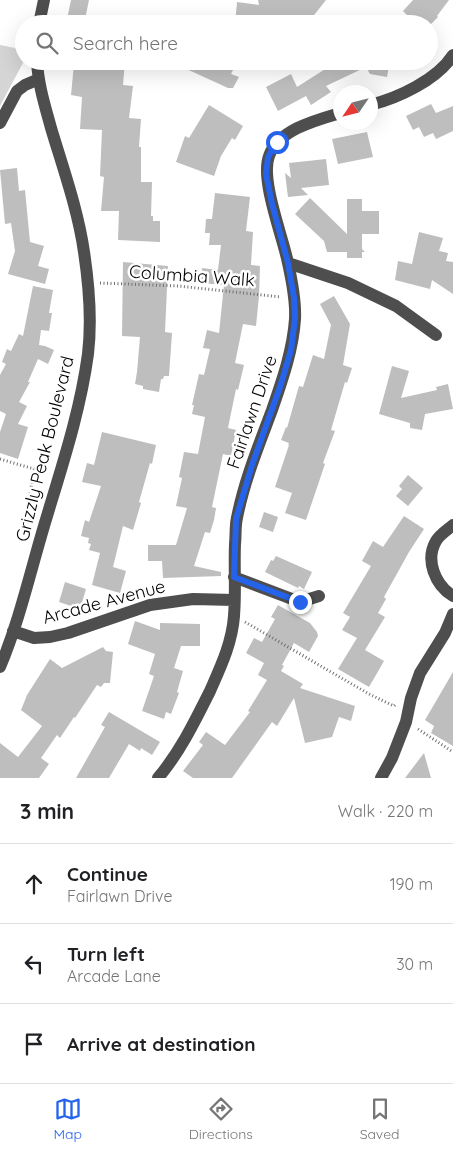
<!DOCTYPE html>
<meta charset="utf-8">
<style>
:root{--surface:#fff;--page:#f2f2f2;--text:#202124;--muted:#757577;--line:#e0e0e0;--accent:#2563eb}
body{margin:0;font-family:Quicksand,sans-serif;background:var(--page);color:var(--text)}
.compass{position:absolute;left:333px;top:85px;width:45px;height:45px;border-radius:50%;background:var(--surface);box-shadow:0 5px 20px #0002;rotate:235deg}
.stop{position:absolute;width:15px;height:15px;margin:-11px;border:4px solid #2563eb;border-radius:50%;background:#fff}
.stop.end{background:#2563eb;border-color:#fff;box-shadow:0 1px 5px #0008}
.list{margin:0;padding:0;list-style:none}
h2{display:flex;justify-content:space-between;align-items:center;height:65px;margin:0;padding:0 20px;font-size:21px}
h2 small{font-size:16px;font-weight:400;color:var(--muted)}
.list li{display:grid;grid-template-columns:32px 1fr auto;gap:15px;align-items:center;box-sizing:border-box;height:80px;padding:0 20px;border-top:1px solid var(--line)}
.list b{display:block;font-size:19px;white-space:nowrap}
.list p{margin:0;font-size:16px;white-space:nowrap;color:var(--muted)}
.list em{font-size:16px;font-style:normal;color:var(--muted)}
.icon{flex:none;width:28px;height:28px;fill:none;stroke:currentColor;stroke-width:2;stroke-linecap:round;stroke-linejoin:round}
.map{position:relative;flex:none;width:453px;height:778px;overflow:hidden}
.search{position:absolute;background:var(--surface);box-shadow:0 5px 20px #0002;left:15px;right:15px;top:15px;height:55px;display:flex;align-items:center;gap:12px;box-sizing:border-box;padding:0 18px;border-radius:28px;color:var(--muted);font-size:19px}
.sheet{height:305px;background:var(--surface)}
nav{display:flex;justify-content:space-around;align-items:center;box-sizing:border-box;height:70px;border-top:1px solid var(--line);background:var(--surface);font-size:14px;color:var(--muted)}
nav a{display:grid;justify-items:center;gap:2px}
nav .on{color:var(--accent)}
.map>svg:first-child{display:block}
</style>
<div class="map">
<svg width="453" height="778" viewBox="0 0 453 778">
<rect width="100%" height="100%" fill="#fff"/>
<path fill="#d5d5d5" d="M0,45L15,48L24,61L0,106Z"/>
<path fill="#bebebe" d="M71,0H89L84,24H66Z
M258,0H326L307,24H298L287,19L251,24H235L237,2L259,5Z
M413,0H449L437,16L438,17L431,24H416L403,11Z
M96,61H125L123,85L133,86L129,118L141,119L139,147H141V182H152L151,216H153V221H160V242L118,240L119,211H101L104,177L100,176L102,130L80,129L82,97L71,95L74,64L96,68Z
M169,61H219L234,68L231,74L239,77L233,88H228Z
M327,61H390L387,77L370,74L366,67L326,86L331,92L311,105L306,96L278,111L266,87L291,74L297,87L330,66Z
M431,104L436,113L453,106V131L436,139L433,133L424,137L419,127L413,130L406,116Z
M209,105L243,126L235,140L232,138L221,156L214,176L176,162L185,136L189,138Z
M367,132L373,157L338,164L332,139Z
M326,159L329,185L301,188L308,195L288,197L285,173L291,178L289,163Z
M17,168L19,191L25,190L30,242L44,246L38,266L49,269L45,284L8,274L15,251L11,223L5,224L0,170Z
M215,193L250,197L246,231L253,232L251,265L260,266L259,296L256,326L243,324L235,363L244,365L238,390L236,389L228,428L236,430L231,456L223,454L212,507L216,508L214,520L210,533L205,532L194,566L221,572V576L163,578L162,561H148V545H176L187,508L176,506L182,478L179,477L184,452L198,454L205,417L192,414L194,405H192L199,374L204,375L210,349L203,348L207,330L219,333L224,285L201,283L202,268L218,270L221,245H209L210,233H205L206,219H212Z
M310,198L347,234V199H362V211H379V234H362V249L365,252H362V258H347V252H327L324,241L295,214Z
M419,232L443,238L439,251L448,253L446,261L453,262V294L432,280L430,289L395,280L398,261L412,264Z
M123,262L168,266L165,332L172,333L169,376H164L163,379H161L159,392L143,389V386L135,384L137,372L140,337L122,336Z
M33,286L53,290L49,313H52L49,331L41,330L39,345L45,346L54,350L48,364L38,359L28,382H30L19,402L27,406L18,424L28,427L18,459L0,453V432L6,414L0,411V375L6,364L2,362L7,349L11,351L19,334L23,336Z
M334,296L350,324L343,365L352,368L347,383L345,382L331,430L335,431L323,463L325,464L306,520L285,513L292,493L275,487L289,445H288L289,443L281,440L286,427L287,428L299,386L303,387L313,355L324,359L331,325L320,304Z
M392,366L409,371L401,398L437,390L436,387L448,384L453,409L425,414L422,430L410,428V423L379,414Z
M102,432L156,445L152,464L150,463L139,502L141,503L133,530L123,526L113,567L126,571L120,593L92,585L100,553L89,550L91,544L88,543L89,538L81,536L85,520L89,522L101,486L82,482L87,463L94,465Z
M408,475L423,488L408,506L396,496L402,489L399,486Z
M264,512L278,517L273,532L259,527Z
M404,516L424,529L409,552L384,597L386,599L378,613L385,617L365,650L384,661L369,687L338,669L357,638L342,630L350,617L343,613L371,566L362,561L373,541L383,547Z
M276,556L312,572L304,589L299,586L298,588L265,572L271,560L273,561Z
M65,582L86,589L80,609L59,602Z
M278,605L310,623L317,632L318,636L309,652L294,643L282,665L284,666L281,671L303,684L300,688L355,706L351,721L339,717L332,737L305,743L294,698L277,726L272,722L232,778H193L183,771L203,745L199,742L206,732L225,745L250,712L248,711L267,680L258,675L264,663L246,653L254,638L262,642L275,619L271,617Z
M135,621L160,630V623L200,624V646H181L174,668L183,671L177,692L179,693L171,714L166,712L164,719L142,711L154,676L149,674L155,654L128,644Z
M103,647L106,651L113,652L110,683H104L101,687L97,685L75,718L74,717L60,738L57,735L41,758L49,764L39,778H0V743L18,757L42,726L21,710L27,695L50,659L62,668Z
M453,672V746L431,733L434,726L425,720Z
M109,712L160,742L152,755L141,748L140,751L129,744L109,778H76L105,727L101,725Z
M424,753L431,778H405Z"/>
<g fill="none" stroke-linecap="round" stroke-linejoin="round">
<path stroke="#707070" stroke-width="3" stroke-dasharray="1 2.5" stroke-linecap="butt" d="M100,283L178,286L281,297
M0,459L34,469L27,513L31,521
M245,622L369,694L394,706L396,704
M418,729L453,752"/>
<path stroke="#4e4e4e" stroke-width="12" d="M39,24L44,0
M370,105C398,98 437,80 453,55
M0,123L17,91L25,85L39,79
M288,263L348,283L396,306L436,335
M453,525C447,530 439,535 436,541C425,560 435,585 453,596
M234,577L300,602L319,596
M13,631L34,638L50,637L68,633L150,605L193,599L234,600
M0,667C19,622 30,573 44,526C61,469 80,413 88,354C92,320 89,285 84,252C78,210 63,168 51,128C45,106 38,84 37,61
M158,778C180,752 195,721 210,691C221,666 232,643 234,616C236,592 234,568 235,544C236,535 235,526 237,518C244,481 259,445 272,410C282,381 293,350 295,319C296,301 292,281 288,263C283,237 260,180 269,156C278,130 316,120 340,113
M381,778L392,758L406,722L411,698L420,673L445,633L453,614"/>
</g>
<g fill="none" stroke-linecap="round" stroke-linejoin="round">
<path stroke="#2563eb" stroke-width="6" d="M277,142L268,157L266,174L272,204L288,263L294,298L295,318L291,350L280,387L252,465L236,519L234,577L300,602"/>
</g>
<g text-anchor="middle" stroke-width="5" stroke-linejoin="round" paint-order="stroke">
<g font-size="18" fill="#000" stroke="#fff">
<text transform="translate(192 276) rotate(4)" y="6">Columbia Walk</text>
<text transform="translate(252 412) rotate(-71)" y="6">Fairlawn Drive</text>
<text transform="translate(45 449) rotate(-76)" y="6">Grizzly Peak Boulevard</text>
<text transform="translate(104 602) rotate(-15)" y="6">Arcade Avenue</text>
</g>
</g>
</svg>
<svg class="compass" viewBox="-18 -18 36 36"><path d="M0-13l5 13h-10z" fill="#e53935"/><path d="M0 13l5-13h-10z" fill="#757577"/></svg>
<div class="stop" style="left:277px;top:142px"></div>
<div class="stop end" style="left:300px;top:602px"></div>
<div class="search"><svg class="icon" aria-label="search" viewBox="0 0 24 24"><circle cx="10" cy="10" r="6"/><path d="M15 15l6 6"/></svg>Search here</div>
</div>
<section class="sheet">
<h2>3 min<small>Walk · 220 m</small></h2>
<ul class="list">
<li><svg class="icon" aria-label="ahead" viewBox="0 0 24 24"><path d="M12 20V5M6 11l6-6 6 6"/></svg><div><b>Continue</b><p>Fairlawn Drive</p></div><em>190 m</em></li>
<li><svg class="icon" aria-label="left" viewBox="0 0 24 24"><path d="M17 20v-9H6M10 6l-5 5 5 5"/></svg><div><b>Turn left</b><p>Arcade Lane</p></div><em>30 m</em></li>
<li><svg class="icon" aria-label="arrive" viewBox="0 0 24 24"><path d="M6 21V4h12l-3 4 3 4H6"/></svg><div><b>Arrive at destination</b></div></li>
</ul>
</section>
<nav>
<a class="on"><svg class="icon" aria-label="map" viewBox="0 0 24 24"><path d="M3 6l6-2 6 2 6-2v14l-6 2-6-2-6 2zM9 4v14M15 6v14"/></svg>Map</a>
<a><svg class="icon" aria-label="directions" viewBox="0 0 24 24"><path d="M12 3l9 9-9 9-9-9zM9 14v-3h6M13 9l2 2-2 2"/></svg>Directions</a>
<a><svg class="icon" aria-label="saved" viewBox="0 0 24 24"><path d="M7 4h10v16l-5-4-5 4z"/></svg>Saved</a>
</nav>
